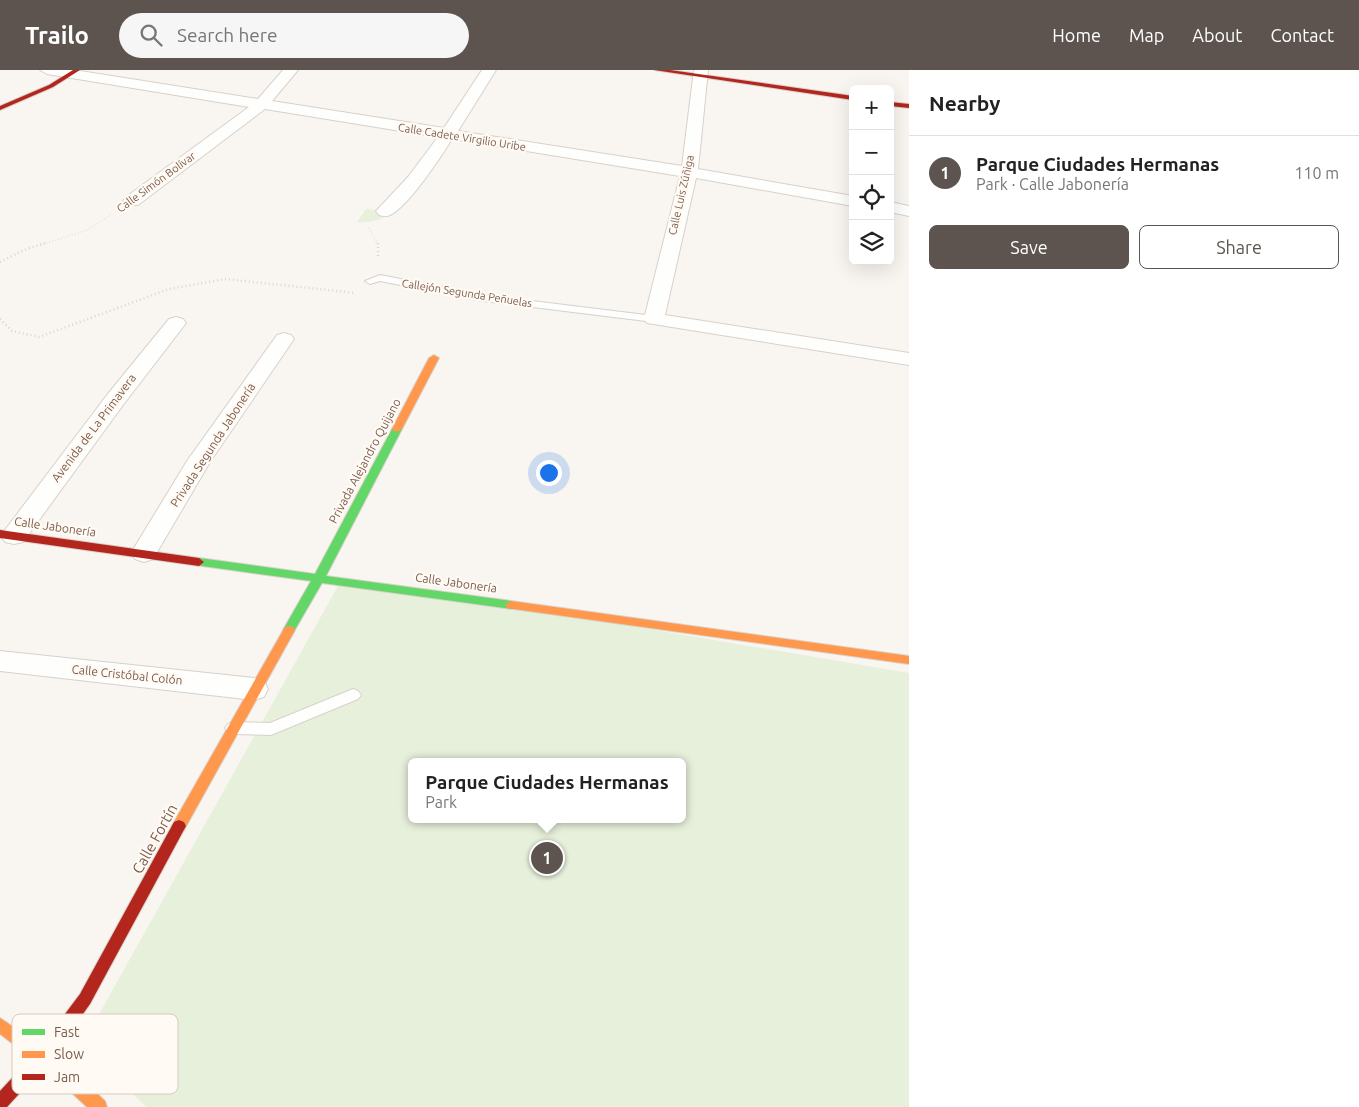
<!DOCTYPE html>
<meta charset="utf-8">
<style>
:root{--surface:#fff;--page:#f6f6f6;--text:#222;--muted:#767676;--line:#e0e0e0;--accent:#5d544f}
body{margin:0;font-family:Ubuntu,sans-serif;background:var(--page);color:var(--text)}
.controls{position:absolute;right:15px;top:15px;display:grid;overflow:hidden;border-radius:8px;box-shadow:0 5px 20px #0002}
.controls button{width:45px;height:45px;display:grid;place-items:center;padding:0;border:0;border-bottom:1px solid var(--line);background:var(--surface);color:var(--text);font:25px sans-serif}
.you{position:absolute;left:548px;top:402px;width:18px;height:18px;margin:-12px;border:4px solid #fff;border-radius:50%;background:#1a73e8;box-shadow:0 0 0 8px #1a73e833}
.badge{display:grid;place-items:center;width:32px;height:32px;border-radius:50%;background:var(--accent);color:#fff;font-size:16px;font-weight:700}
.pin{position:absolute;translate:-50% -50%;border:2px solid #fff;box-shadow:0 1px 5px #0006}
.popup{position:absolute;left:408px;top:688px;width:278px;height:65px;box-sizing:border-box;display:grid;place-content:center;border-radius:8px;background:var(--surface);filter:drop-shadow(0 1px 4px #0005);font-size:16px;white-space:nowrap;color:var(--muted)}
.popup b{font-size:19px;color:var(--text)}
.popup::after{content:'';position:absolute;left:50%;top:100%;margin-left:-10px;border:10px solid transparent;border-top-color:var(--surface)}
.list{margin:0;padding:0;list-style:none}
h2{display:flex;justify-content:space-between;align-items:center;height:65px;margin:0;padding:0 20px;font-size:21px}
h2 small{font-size:16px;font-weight:400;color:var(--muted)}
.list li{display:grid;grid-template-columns:32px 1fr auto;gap:15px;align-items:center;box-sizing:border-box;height:75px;padding:0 20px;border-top:1px solid var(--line)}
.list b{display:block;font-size:19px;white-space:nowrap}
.list p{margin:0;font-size:16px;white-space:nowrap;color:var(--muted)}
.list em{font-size:16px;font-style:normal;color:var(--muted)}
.actions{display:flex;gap:10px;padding:15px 20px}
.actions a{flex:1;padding:11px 0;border:1px solid var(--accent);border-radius:8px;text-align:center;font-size:18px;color:var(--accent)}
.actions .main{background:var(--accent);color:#fff}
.icon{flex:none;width:28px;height:28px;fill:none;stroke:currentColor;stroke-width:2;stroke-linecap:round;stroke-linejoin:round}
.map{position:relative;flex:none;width:909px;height:1037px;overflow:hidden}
header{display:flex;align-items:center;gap:30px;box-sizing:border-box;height:70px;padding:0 25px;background:var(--accent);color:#fff}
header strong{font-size:24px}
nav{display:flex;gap:28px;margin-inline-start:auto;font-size:18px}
.search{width:350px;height:45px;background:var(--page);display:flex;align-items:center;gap:12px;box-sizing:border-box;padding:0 18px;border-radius:28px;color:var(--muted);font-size:19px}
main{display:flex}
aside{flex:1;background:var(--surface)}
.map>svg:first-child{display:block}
</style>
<header>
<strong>Trailo</strong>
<div class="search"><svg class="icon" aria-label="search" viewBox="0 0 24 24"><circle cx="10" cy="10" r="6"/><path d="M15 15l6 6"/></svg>Search here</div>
<nav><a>Home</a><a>Map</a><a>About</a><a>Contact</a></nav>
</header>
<main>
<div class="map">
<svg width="909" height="1037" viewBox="0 0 909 1037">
<rect width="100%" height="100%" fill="#f9f5f0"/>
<path fill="#e7f0db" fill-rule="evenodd" d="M366,139L391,142C380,151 370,153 357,152Z
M343,507L909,603V1037H146L83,973ZM412,692H682V749H412Z"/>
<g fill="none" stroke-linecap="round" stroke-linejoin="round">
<defs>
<path id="lane" d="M380,205L483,225L654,246L659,249L654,252L483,231L380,211L370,214L365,211Z
M353,619L358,621L361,625L358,629L271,665L233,664L228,662L225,658L228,654L233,652L270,653Z"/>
<path id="street" d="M40,0H74L258,29L283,0H298L272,31L444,58L482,0H496L458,61L682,96L694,0H708L698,99L853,126V136L696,108L665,245L909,283V295L647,253L644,249L680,106L452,69C441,87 408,137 390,145C386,147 383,146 379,145L376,141L408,107L438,67L265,39L138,135H126L123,131L126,127L249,37L47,4Z
M890,132L909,136V146L890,142Z
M176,247L183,249L186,253L123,335L23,472L14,474L5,472L1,466L5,460L107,325L169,249Z
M284,263L291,265L294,269L210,392L153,489L144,492L135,489L131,483L187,391L277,265Z
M0,581L254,608L264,611L268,619L264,627L254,630L0,601Z"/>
<path id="fast" d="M397,356L402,359L326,506L511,531L517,535L515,538L511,539L322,513L293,563H285L283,560L311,511L195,495L194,492L199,488L315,504L392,359Z"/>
<path id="slow" d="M434,285L439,288L402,359L397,362L394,361L392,359L429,288Z
M511,531L909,586V594L507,538L505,535Z
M289,556L293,557L295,560L184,760L179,762L174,760L172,756L174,752L285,557Z
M0,948L58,987L105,1031L107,1037H87L46,999L0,964Z"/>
<path id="jam" d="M73,0H80L53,17L0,40V36L49,15Z
M654,0H670L853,26V30Z
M890,32L909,34V38L890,36Z
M0,460L199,488L204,492L199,496L0,468Z
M179,750L184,752L186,756L90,934L50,990L7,1037H0V1021L38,980L80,924L174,752Z"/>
</defs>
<use href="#lane" stroke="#d7d1cb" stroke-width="2"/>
<use href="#street" stroke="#d7d1cb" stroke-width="2"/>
<use href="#fast" stroke="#d9d2cb" stroke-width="2"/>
<use href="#slow" stroke="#d9d2cb" stroke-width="2"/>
<use href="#jam" stroke="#d9d2cb" stroke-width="2"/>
<path stroke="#dcd5d0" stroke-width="2" stroke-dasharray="0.5 2.5" stroke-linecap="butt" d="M369,158L378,175
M41,175L87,160L112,144"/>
<path stroke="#dcd5d0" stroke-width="2.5" stroke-dasharray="1 3" stroke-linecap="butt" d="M378,173V189
M0,192L24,180L45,173
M0,249L12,261L39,267L169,219L225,209L356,223"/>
<use href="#lane" fill="#fefefd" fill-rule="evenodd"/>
<use href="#street" fill="#fefefd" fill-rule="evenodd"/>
<use href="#fast" fill="#63d668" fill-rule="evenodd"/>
<use href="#slow" fill="#ff974d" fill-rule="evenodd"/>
<use href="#jam" fill="#b3261e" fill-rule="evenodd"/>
</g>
<g text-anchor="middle" stroke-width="4.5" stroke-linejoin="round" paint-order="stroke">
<g font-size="11" fill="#7a5c4d" stroke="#fffaf3">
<text transform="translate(462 67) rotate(9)" y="4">Calle Cadete Virgilio Uribe</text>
<text transform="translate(156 112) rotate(-36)" y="4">Calle Simón Bolívar</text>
<text transform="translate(681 125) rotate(-77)" y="4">Calle Luis Zúñiga</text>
<text transform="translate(467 223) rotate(9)" y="4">Callejón Segunda Peñuelas</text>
</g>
<g font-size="12" fill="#7a5c4d" stroke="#fffaf3">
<text transform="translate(94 358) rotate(-53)" y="4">Avenida de La Primavera</text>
<text transform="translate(213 375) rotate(-57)" y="4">Privada Segunda Jabonería</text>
<text transform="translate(365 391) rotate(-62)" y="4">Privada Alejandro Quijano</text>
<text transform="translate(55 457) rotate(8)" y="4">Calle Jabonería</text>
<text transform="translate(456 513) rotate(8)" y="4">Calle Jabonería</text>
<text transform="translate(127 605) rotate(6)" y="4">Calle Cristóbal Colón</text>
</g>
<g font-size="15" fill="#7a5c4d" stroke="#fffaf3">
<text transform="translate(155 769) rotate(-61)" y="5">Calle Fortín</text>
</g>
</g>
<rect x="12" y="944" width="166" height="80" rx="8" fill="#fffaf3" stroke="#d7cbc1" stroke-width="1"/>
<rect x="22" y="959" width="23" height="6" fill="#63d668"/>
<rect x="22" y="981" width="23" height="7" fill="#ff974d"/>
<rect x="22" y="1004" width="23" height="6" fill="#b3261e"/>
<g font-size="14" fill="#7a5c4d">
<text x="54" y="967">Fast</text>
<text x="54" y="989">Slow</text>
<text x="54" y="1012">Jam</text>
</g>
</svg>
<div class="controls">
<button>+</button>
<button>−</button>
<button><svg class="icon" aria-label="locate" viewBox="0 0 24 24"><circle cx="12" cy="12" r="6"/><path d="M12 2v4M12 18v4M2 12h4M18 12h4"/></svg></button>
<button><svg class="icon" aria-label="layers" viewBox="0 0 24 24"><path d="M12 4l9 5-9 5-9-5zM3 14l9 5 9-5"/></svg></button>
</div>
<div class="you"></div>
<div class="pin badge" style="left:547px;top:788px">1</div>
<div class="popup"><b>Parque Ciudades Hermanas</b>Park</div>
</div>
<aside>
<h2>Nearby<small></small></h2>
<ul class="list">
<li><span class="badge">1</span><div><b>Parque Ciudades Hermanas</b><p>Park · Calle Jabonería</p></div><em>110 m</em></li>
</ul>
<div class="actions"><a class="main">Save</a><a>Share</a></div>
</aside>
</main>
